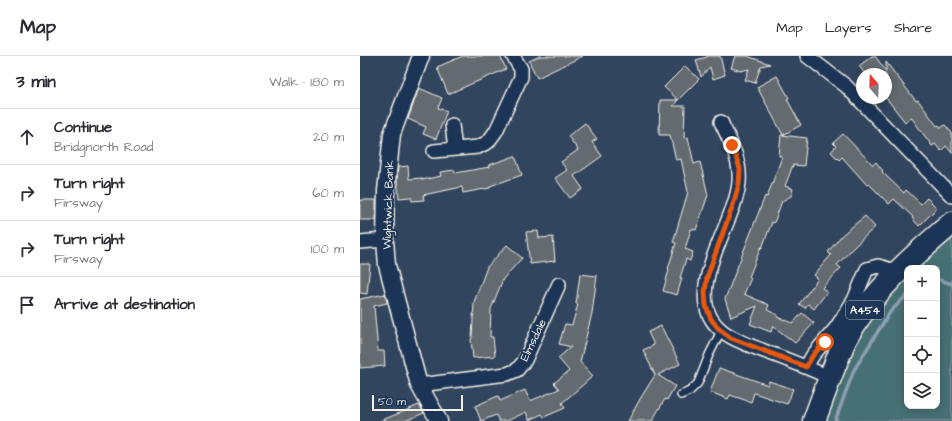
<!DOCTYPE html>
<meta charset="utf-8">
<style>
:root{--surface:#fff;--page:#f7f7f7;--text:#2b2b33;--muted:#7c7c81;--line:#e1e1e2}
body{margin:0;font-family:"Architects Daughter",sans-serif;background:var(--page);color:var(--text)}
.controls{position:absolute;right:12px;bottom:12px;display:grid;overflow:hidden;border-radius:8px;box-shadow:0 2px 10px #0003}
.controls button{width:36px;height:36px;display:grid;place-items:center;padding:0;border:0;border-bottom:1px solid var(--line);background:var(--surface);color:var(--text);font:20px sans-serif}
.compass{position:absolute;left:496px;top:12px;width:36px;height:36px;border-radius:50%;background:var(--surface);box-shadow:0 2px 10px #0003;rotate:341deg}
.scale{position:absolute;left:12px;bottom:10px;width:91px;box-sizing:border-box;padding-left:4px;border:2px solid #f4f1e8;border-top:0;font-size:11px;line-height:14px;white-space:nowrap;color:#f4f1e8;-webkit-text-stroke:3px #1d3557;paint-order:stroke}
.stop{position:absolute;width:12px;height:12px;margin:-9px;border:3px solid #ea580c;border-radius:50%;background:#fff}
.stop.end{background:#ea580c;border-color:#fff;box-shadow:0 1px 4px #0008}
.list{margin:0;padding:0;list-style:none}
h2{display:flex;justify-content:space-between;align-items:center;height:52px;margin:0;padding:0 16px;font-size:17px}
h2 small{font-size:13px;font-weight:400;color:var(--muted)}
.list li{display:grid;grid-template-columns:26px 1fr auto;gap:12px;align-items:center;box-sizing:border-box;height:56px;padding:0 16px;border-top:1px solid var(--line)}
.list b{display:block;font-size:15px;white-space:nowrap}
.list p{margin:0;font-size:13px;white-space:nowrap;color:var(--muted)}
.list em{font-size:13px;font-style:normal;color:var(--muted)}
.icon{flex:none;width:22px;height:22px;fill:none;stroke:currentColor;stroke-width:2;stroke-linecap:round;stroke-linejoin:round}
.map{position:relative;flex:none;width:592px;height:365px;overflow:hidden}
header{display:flex;align-items:center;gap:24px;box-sizing:border-box;height:56px;padding:0 20px;background:var(--surface);border-bottom:1px solid var(--line)}
header strong{font-size:19px}
nav{display:flex;gap:22px;margin-inline-start:auto;font-size:14px}
main{display:flex}
aside{flex:1;background:var(--surface)}
.map>svg:first-child{display:block}
</style>
<header>
<strong>Map</strong>
<nav><a>Map</a><a>Layers</a><a>Share</a></nav>
</header>
<main>
<aside>
<h2>3 min<small>Walk · 180 m</small></h2>
<ul class="list">
<li><svg class="icon" aria-label="ahead" viewBox="0 0 24 24"><path d="M12 20V5M6 11l6-6 6 6"/></svg><div><b>Continue</b><p>Bridgnorth Road</p></div><em>20 m</em></li>
<li><svg class="icon" aria-label="right" viewBox="0 0 24 24"><path d="M7 20v-9h11M14 6l5 5-5 5"/></svg><div><b>Turn right</b><p>Firsway</p></div><em>60 m</em></li>
<li><svg class="icon" aria-label="right" viewBox="0 0 24 24"><path d="M7 20v-9h11M14 6l5 5-5 5"/></svg><div><b>Turn right</b><p>Firsway</p></div><em>100 m</em></li>
<li><svg class="icon" aria-label="arrive" viewBox="0 0 24 24"><path d="M6 21V4h12l-3 4 3 4H6"/></svg><div><b>Arrive at destination</b></div></li>
</ul>
</aside>
<div class="map">
<svg width="592" height="365" viewBox="0 0 592 365">
<rect width="100%" height="100%" fill="#32455e"/>
<filter id="ink" filterUnits="userSpaceOnUse"><feTurbulence type="fractalNoise" baseFrequency=".025" numOctaves="2"/><feDisplacementMap in="SourceGraphic" scale="8" xChannelSelector="R" yChannelSelector="G"/><feConvolveMatrix kernelMatrix="1 2 1 2 8 2 1 2 1" color-interpolation-filters="sRGB"/></filter>
<g filter="url(#ink)">
<path fill="#477075" stroke="#9eb0ae" d="M592,177V365H463L478,321L513,251L547,217V350H577V212H553Z"/>
<g fill="none" stroke-linecap="round" stroke-linejoin="round">
<path stroke="#8d9fb3" stroke-width="3.5" d="M577,223L592,228
M475,365L494,314L530,256L547,239"/>
</g>
<path fill="#646a6f" stroke="#f4f1e8" d="M103,0H140L146,13L88,38L77,11Z
M180,0H223L177,22L169,5Z
M347,0H360L365,19L353,23L350,11L341,21L336,4L347,1Z
M375,0H387L410,8L401,10L395,27L385,24L389,13L381,15L371,12Z
M512,0H515L526,15V6L556,45L558,44L577,70L579,69L581,72L585,69L592,77V97L586,90L581,95L575,88L572,90L551,61L545,66L526,42V18H505L499,10Z
M325,10L339,23L318,44L304,31Z
M417,20L429,42L427,43L441,69L423,79L397,31Z
M59,32L82,42L78,52L87,55L76,83L63,78L66,71L48,63Z
M300,44H318L313,50H325L324,82L328,81L334,108L340,106L348,139L336,174L331,173L325,193L333,196L330,205L326,203L320,222H322L317,239L303,235L309,214L308,213L316,187L313,186L328,136L321,103L316,104L310,79H299Z
M225,67L237,83L232,86L242,100L214,120L223,133L210,142L195,122L207,114L201,106L218,94L208,80Z
M483,78L513,109L516,106L523,115L522,116L544,137L546,134L561,148L567,142L577,152L559,170L552,162L553,161L534,143L529,148L509,128L507,129L482,101L479,104L471,96L476,90L473,87Z
M421,79L447,82L444,110L433,109L425,130L433,133L431,140L422,145L414,167L412,166L402,192L401,191L389,221L391,222L384,238L409,249L407,254L418,259L417,261L433,267L442,257L454,267L435,287L413,270L411,276L390,268L397,250L371,261L365,243L405,140L407,141L422,101L419,100Z
M155,100L162,119L130,130V132L103,137L102,131L63,139L64,144L52,145L51,141L39,142L37,124L38,111L48,110L49,123L62,122V124L81,120L80,116L95,114V117L130,111L129,109Z
M0,144H16V164H0Z
M505,160L515,171L493,192L477,209L481,212L462,232L467,236L454,253L448,248L445,252L439,248L458,223L454,219L471,199L468,196L482,179Z
M178,175L179,182L193,181L195,205L170,208L166,176Z
M147,189L162,202L143,223L131,253L130,281H133L135,300L113,302L111,283L112,282L114,246L127,211Z
M0,208H10L7,238L0,237Z
M220,218L237,220L232,257L220,306L233,320L202,347L205,352L184,361L182,358L169,364L166,356L147,365H139L136,359L121,365L115,350L138,340L140,345L165,334L170,345L199,333L194,327L209,315L198,302L211,291L199,288L205,268L212,269L218,248H216Z
M25,238L27,247L14,250L18,295H24L25,310L0,312V243Z
M301,270L320,308L298,319L315,330L307,344L305,343L292,365H268L280,343L295,319L283,294L294,289L288,276Z
M359,312L408,329L409,325L433,333L427,348L394,337L391,346L370,339L368,343L350,336Z
M59,349L64,357L45,365H20Z"/>
<g fill="none" stroke-linecap="round" stroke-linejoin="round">
<defs>
<path id="service" d="M321,339L330,335L338,327L349,299L361,275"/>
<path id="minor" d="M447,0L486,30L592,140
M361,66C370,85 381,104 379,126C376,168 318,239 361,274C373,284 389,289 404,295C426,303 448,312 469,321
M92,69L95,93
M74,95L118,91L128,86L136,75L161,21V13L153,0
M0,186L25,184
M446,311L453,299L476,272L494,244L507,213L518,210L538,216
M59,329L147,318L157,314L165,304L199,228"/>
<path id="tertiary" d="M61,0L32,78L26,135L25,184L27,209L59,329L79,365"/>
<path id="trunk" d="M454,365C462,343 470,321 479,299C482,292 484,285 488,279C513,235 553,200 592,167"/>
</defs>
<use href="#service" stroke="#f4f1e8" stroke-width="10"/>
<use href="#minor" stroke="#f4f1e8" stroke-width="16"/>
<use href="#tertiary" stroke="#f4f1e8" stroke-width="19"/>
<use href="#trunk" stroke="#f4f1e8" stroke-width="25"/>
<use href="#service" stroke="#1d3557" stroke-width="7"/>
<use href="#minor" stroke="#1d3557" stroke-width="13"/>
<use href="#tertiary" stroke="#1d3557" stroke-width="16"/>
<use href="#trunk" stroke="#1d3557" stroke-width="22"/>
</g>
</g>
<g fill="none" stroke-linecap="round" stroke-linejoin="round" filter="url(#ink)">
<path stroke="#ea580c" stroke-width="5" d="M372,89L380,113L379,128L374,146L347,221L345,236L346,250L351,263L359,273L371,282L446,311L453,299L465,286"/>
</g>
<g text-anchor="middle" stroke-width="4" stroke-linejoin="round" paint-order="stroke">
<rect fill="#1d3557" stroke="#b4b9bc" stroke-width="1" x="486" y="245" width="38" height="18" rx="3"/>
<g font-size="11" font-weight="bold" fill="#f4f1e8">
<text x="505" y="258">A454</text>
</g>
<g font-size="12" fill="#f4f1e8" stroke="#1d3557">
<text transform="translate(28 149) rotate(-88)" y="4">Wightwick Bank</text>
<text transform="translate(173 284) rotate(-64)" y="4">Elmsdale</text>
</g>
</g>
</svg>
<div class="controls">
<button>+</button>
<button>−</button>
<button><svg class="icon" aria-label="locate" viewBox="0 0 24 24"><circle cx="12" cy="12" r="6"/><path d="M12 2v4M12 18v4M2 12h4M18 12h4"/></svg></button>
<button><svg class="icon" aria-label="layers" viewBox="0 0 24 24"><path d="M12 4l9 5-9 5-9-5zM3 14l9 5 9-5"/></svg></button>
</div>
<svg class="compass" viewBox="-18 -18 36 36"><path d="M0-13l5 13h-10z" fill="#e53935"/><path d="M0 13l5-13h-10z" fill="#7c7c81"/></svg>
<div class="scale">50 m</div>
<div class="stop" style="left:465px;top:286px"></div>
<div class="stop end" style="left:372px;top:89px"></div>
</div>
</main>
